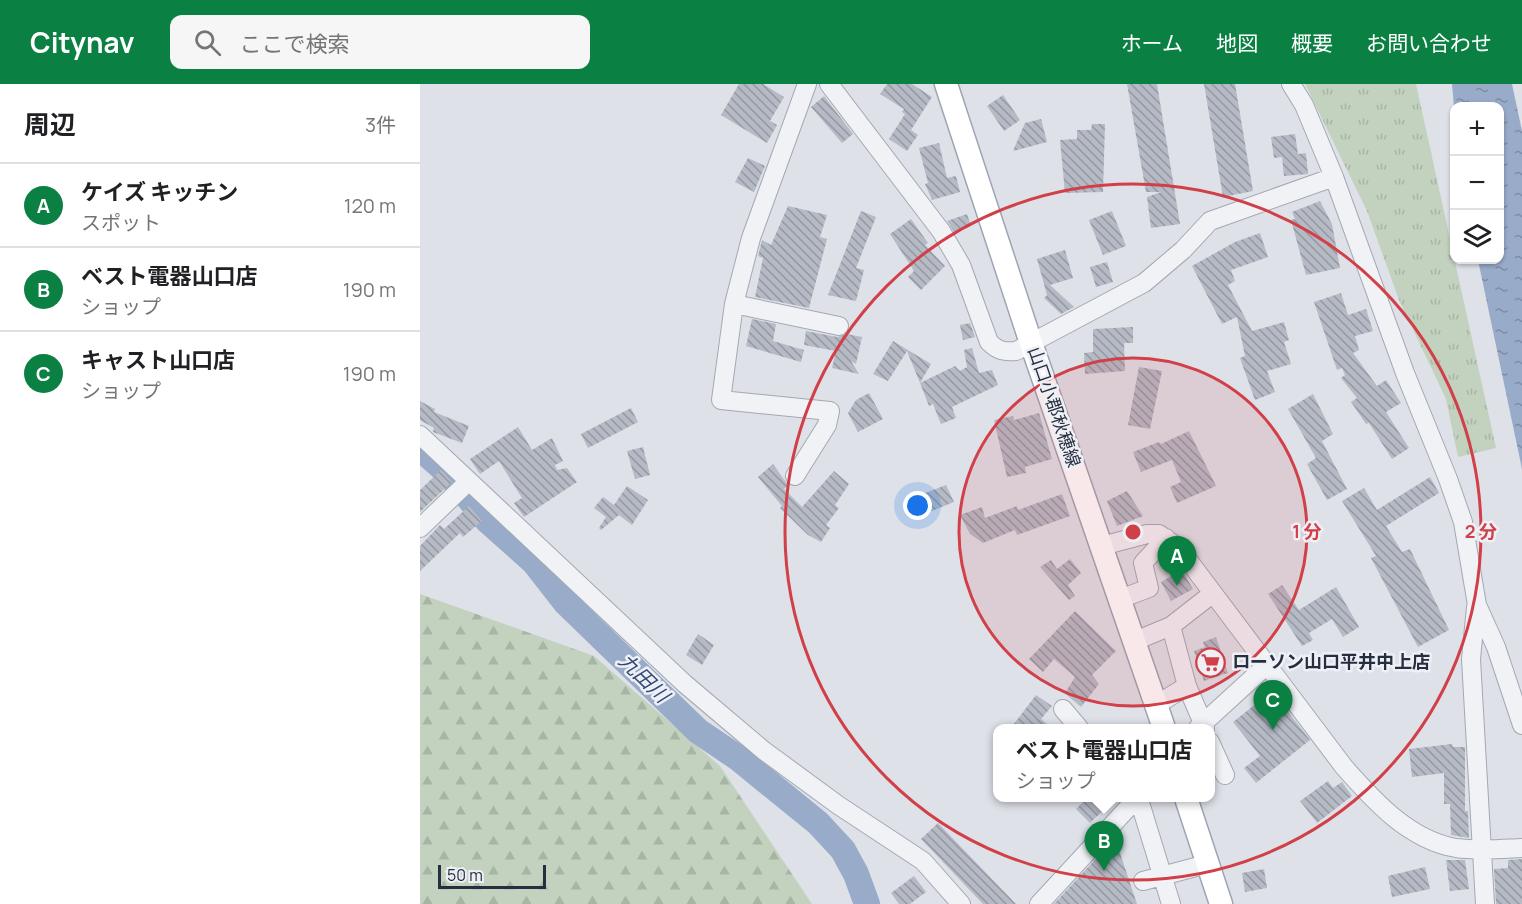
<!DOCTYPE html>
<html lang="ja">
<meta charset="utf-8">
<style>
:root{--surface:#fff;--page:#f6f6f6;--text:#202124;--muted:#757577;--line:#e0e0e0;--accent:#0b8043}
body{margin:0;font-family:Manrope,"Noto Sans JP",sans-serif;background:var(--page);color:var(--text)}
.controls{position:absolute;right:18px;top:18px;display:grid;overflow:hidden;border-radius:12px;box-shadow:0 2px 4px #0004}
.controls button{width:54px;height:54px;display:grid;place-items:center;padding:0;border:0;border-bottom:2px solid var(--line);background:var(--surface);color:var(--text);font:30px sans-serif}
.scale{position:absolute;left:18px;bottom:15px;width:108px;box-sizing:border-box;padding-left:6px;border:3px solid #272e3f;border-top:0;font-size:16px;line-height:21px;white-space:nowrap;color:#272e3f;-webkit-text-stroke:4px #eef0f6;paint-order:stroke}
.you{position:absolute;left:498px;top:422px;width:21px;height:21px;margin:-15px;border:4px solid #fff;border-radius:50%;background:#1a73e8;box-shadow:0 0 0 9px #1a73e833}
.badge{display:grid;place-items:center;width:39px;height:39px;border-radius:50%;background:var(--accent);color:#fff;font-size:20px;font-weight:700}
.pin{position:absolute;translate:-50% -50px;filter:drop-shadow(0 2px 3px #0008)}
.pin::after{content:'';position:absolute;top:32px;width:21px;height:18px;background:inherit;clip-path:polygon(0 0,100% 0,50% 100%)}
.popup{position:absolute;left:573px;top:640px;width:222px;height:78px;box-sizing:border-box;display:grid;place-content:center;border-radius:12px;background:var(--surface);filter:drop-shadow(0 2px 4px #0005);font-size:20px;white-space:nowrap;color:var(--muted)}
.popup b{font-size:22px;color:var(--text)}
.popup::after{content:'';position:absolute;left:50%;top:100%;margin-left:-12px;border:12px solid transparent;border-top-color:var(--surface)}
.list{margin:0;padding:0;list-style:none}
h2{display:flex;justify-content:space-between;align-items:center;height:78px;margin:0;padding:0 24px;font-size:26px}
h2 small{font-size:20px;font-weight:400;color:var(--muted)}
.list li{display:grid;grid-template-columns:39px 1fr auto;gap:18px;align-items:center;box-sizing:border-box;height:84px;padding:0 24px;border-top:2px solid var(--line)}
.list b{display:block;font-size:22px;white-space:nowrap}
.list p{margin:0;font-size:20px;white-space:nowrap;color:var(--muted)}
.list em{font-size:20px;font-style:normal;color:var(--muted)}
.icon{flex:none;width:33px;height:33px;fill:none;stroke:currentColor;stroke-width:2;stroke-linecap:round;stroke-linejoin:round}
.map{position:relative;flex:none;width:1102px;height:820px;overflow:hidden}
header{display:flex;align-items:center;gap:36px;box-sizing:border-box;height:84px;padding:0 30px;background:var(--accent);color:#fff}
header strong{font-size:28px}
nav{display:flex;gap:33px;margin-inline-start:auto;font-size:21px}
.search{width:420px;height:54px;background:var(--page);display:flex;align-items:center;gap:15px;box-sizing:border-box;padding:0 21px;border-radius:12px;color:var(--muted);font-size:22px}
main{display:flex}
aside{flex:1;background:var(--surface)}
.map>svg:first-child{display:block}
</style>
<header>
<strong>Citynav</strong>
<div class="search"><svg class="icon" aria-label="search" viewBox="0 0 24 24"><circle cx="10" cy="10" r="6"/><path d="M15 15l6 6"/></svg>ここで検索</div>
<nav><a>ホーム</a><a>地図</a><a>概要</a><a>お問い合わせ</a></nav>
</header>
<main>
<aside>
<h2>周辺<small>3件</small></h2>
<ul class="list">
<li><span class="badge">A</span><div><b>ケイズ キッチン</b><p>スポット</p></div><em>120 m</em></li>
<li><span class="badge">B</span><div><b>ベスト電器山口店</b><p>ショップ</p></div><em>190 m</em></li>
<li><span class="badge">C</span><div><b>キャスト山口店</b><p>ショップ</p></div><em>190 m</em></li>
</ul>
</aside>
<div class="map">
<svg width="1102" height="820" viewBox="0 0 1102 820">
<defs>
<pattern id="forest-firs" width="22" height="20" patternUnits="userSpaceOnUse" patternTransform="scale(1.5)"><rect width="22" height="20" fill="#c2d2bf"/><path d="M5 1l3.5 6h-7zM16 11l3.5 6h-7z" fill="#a7b5a5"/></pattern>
<pattern id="park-tufts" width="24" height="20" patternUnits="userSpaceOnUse" patternTransform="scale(1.5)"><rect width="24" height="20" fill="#c2d2bf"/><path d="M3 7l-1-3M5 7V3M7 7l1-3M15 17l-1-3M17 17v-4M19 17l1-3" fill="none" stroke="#a7b5a5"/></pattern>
<pattern id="water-ripples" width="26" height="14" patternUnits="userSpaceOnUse" patternTransform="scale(1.5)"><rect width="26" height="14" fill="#98abc9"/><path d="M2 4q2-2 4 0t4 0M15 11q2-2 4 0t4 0" fill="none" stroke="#7c8ca5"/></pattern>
<pattern id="building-back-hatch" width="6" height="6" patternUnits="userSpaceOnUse" patternTransform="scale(1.5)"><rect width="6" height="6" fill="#b5bac5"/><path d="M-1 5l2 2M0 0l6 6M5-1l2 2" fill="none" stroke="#9398a1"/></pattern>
</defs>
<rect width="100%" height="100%" fill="#dee1e8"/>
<path fill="url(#forest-firs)" d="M0,510L174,572L300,682L392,820H0Z"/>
<path fill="url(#park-tufts)" d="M885,0H996L1076,364L1038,373L1026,315L979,216L947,127Z"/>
<path fill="url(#water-ripples)" d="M1032,0H1092L1102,47V385L1058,176H1080V22L1034,24Z"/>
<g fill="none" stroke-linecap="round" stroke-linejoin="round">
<path stroke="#98abc9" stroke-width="26" d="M0,364L27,388L67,436L114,478L146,519L278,647L318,674L398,739L423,766L436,790L447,820"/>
</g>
<path fill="url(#building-back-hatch)" d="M319,0H343L364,13L350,37L357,41L347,59L301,31Z
M467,0H492L512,13L491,46L498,51L487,67L469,55L485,30L482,28L484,25L460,10Z
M707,0H737L760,140L731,144L727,113L741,108H726Z
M784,0H815L833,107L803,113Z
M583,11L600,36L584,47L567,22Z
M404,12L433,50L422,59L391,23Z
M621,35L627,58L593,67L605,39Z
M672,40H685L683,108L645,109L640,56L657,55V46H671Z
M875,50L878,70L886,69L888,90L864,92L862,73L854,74L851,53Z
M519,59L527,94L536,92L540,108L512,116L505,100L508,99L499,64Z
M328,74L345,82L334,108L315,98Z
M900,117L912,140L920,184L886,191L871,136L875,135L872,128Z
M368,122L407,131L400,153L407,155L389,224L335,213L343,174L338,172L342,156L351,161Z
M441,127L456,133L436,184L444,186L436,217L408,211Z
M692,127L706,162L683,171L669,136Z
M547,130L551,142L535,149L527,137Z
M491,135L508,159L505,161L525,182L501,206L488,193L494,187L470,150Z
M840,149L848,173L811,186L815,197L808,201L832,247L864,238L869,256L864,258L871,280L847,287L855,308L835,316L820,274L825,272L817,233L802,240L772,182L815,158Z
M645,166L653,194L630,201L654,223L641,230L624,214L627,211L617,175Z
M687,178L693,198L676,203L670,183Z
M921,209L928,231L946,225L953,247L935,252L939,266L933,269L957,302L966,296L981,319L966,328L989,364L972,375L949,339L946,340L931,318L937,314L921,294L925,291L922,284L917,286L894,218Z
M332,235L356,240L353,257L384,266L381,278L326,262Z
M550,239L555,253L543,256L540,241Z
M713,243V259H704L705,287L665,290L664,269L673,268V245Z
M386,247L417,253L427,250L442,253L436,280L431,277L439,290L412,284L416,267L384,261Z
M473,257L511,280L500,299L487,267L468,297L453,290Z
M552,264L559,289L572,286L578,301L532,323L536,334L521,340L513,320L509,322L500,299L535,282L540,287L547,283L544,266Z
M719,283L742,287L730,345L708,341Z
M449,309L463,335L438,348L428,329L436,316Z
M893,310L913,350L902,357L927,405L907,416L887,380L896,374L868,325Z
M0,317L15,325L14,328L49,342L42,359L13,348L14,344L0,336Z
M211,324L218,338L168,364L161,350Z
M619,329L632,375L605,383L606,389L587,393L574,336L593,332L594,336Z
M98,343L112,366L132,354L143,377L135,381L137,386L147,384L157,398L104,433L94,419L102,414L79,377L60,390L50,375Z
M769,347L796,402L757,419L750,403L761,398L752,376L721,388L713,368L739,358L741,360Z
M223,363L230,391L215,395L207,367Z
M353,380L368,401L364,405L382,423L414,387L429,400L415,421L419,424L406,441L410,444L401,458L388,451L360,424L362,422L338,393Z
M21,386L32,398L0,428V406Z
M1010,393L1019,409L966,442L982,468L990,465L1029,546L998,563L951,474L956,472L922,417L944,404L957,426Z
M526,401L534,418L507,429L500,411Z
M207,402L228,416L212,441L199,431L181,446L179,444L186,433L174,424L183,413L194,421Z
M707,407L723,432L697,442L687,417Z
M642,410L650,432L597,451L595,446L563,459L550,450L540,431L562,423L565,434L597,422L598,426Z
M49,422L62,437L43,453L40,449L0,487V462L20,441L24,445Z
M650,475L661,489L648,501L655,512L649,516L620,483L631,476L637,485Z
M762,486L773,505L751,517L741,498Z
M862,501L879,526L916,503L939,543L923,553L912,535L889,549L893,556L882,562L848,510Z
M655,527L696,567L672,591L679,600L661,623L645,609L655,593L634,575L623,588L609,575Z
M278,550L294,561L282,581L266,571Z
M796,553L808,589L784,597L774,567L785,563L783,558Z
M852,607L890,656L836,699L824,684L840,672L813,638Z
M616,611L632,622L621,635L633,645H590Z
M1032,660L1033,663H1045V727H1048L1049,754L1031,751L1030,720H1024V689L992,693L989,665Z
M908,697L913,704L922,698L932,712L897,739L880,717Z
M667,714H696L670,739L656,725Z
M518,739L596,820H563L501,755Z
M695,754L717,820H634Z
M1102,775V820H1076L1074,785L1088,784V776Z
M1026,776H1045L1049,805L1030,807Z
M1005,783L1010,805L972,813L968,792Z
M844,785L847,804L825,808L822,789Z
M494,792L506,808L490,820H479L471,809Z"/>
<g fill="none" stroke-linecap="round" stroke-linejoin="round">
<defs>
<path id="minor" d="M409,0L521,147L541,181L569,258C578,267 584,268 596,267L724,199L763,166L790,137L914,93
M871,0L884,21L914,93L985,289L1028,395L1043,438L1057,521L1076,563L1102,641
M314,220L419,242
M0,351L265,600L343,666L418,721L503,777L541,820
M375,392L407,341L410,327L301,316L314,220L331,154L387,0
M0,444L49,397
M682,462L727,450H739L759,464L924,683C954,717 989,756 1036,764C1058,767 1080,765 1102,764
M700,515L729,504L723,479L746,454
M1056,523L1051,575L1065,820
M715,557L751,542L792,510
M767,602L785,644
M736,621L767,602L751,542
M643,625L659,644
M778,644L847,581
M790,658L805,691
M721,722L751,820
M723,797L787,780
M619,820L717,714"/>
<path id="major" d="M526,0L611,259L744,644
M766,714L801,820"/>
</defs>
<use href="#minor" stroke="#a3a8b2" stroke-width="20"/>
<use href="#major" stroke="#9da4b4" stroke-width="25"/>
<use href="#minor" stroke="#f1f2f6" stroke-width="18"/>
<use href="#major" stroke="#fff" stroke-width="22"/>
</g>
<circle cx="713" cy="448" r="174" fill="#d14048" fill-opacity=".12"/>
<g fill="none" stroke="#d14048" stroke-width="3">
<circle cx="713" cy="448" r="174"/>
<circle cx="713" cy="448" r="348"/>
</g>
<defs>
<symbol id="supermarket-ring" viewBox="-11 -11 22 22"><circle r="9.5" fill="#eef0f6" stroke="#d14048" stroke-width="1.5"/><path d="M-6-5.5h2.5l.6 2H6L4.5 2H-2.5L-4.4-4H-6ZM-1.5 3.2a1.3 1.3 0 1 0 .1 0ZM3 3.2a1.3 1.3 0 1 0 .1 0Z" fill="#d14048"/></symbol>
</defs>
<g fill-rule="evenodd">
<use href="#supermarket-ring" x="774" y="562" width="33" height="33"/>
</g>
<g text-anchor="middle" stroke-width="5" stroke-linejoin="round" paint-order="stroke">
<g font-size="18" fill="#272e3f" stroke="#eef0f6">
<text transform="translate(634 323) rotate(71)" y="6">山口小郡秋穂線</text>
</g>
<g font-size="18" font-weight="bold" fill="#272e3f" stroke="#eef0f6" text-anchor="start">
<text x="812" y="584">ローソン山口平井中上店</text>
</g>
<g font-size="20" font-style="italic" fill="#304874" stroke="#eef0f6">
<text transform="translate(224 594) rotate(44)" y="7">九田川</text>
</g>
</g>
<circle cx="713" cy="448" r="9" fill="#d14048" stroke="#eef0f6" stroke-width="3"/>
<g font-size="18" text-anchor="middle" font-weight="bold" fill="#d14048" stroke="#eef0f6" stroke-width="5" stroke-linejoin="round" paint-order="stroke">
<text x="887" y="454">1 分</text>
<text x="1061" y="454">2 分</text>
</g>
</svg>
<div class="controls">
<button>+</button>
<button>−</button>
<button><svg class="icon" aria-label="layers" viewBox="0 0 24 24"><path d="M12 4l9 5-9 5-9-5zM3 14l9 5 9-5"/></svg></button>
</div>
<div class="scale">50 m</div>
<div class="you"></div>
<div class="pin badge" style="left:757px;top:502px">A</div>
<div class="pin badge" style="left:684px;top:787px">B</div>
<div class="popup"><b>ベスト電器山口店</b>ショップ</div>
<div class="pin badge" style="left:853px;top:646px">C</div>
</div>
</main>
